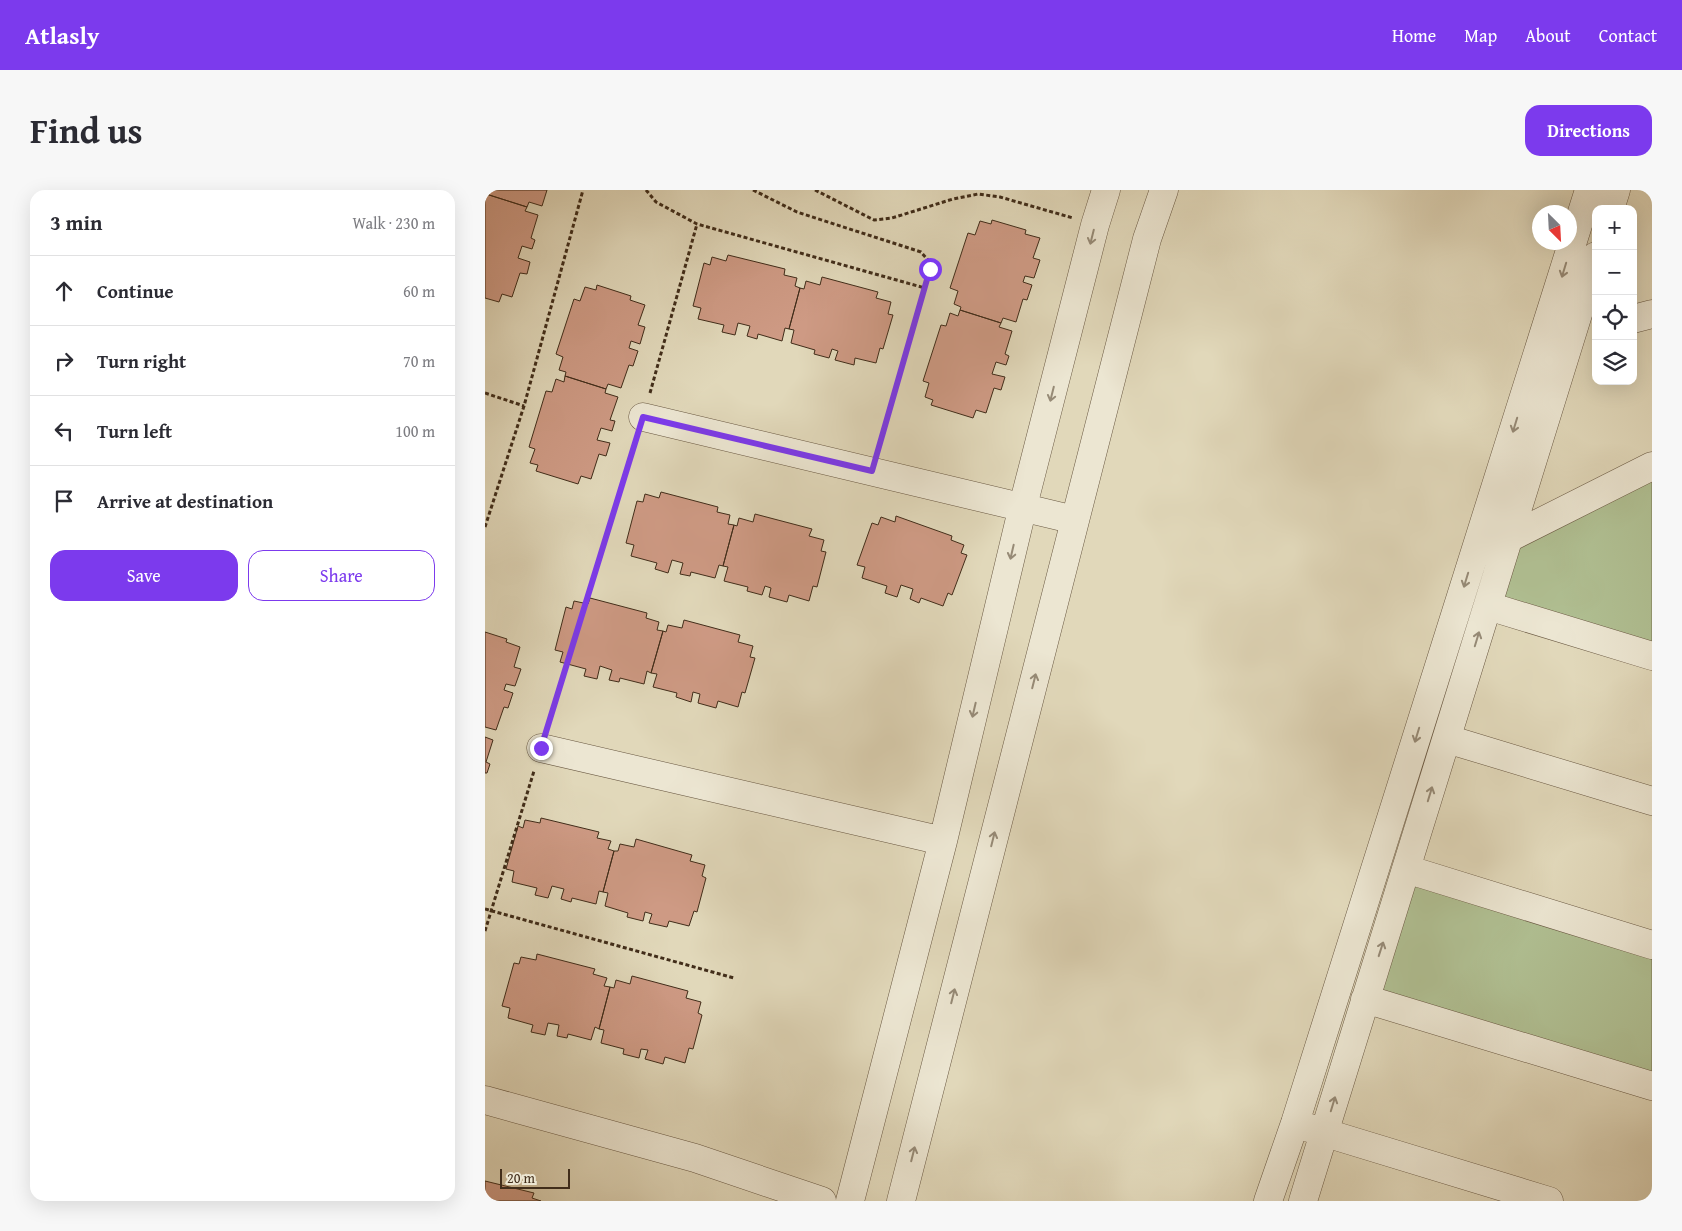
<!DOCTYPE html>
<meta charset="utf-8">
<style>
:root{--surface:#fff;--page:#f7f7f7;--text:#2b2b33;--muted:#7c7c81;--line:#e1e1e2;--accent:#7c3aed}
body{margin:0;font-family:"Gentium Book Plus",serif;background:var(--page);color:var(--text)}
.controls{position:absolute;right:15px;top:15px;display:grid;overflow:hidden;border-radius:10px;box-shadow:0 5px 20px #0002}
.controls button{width:45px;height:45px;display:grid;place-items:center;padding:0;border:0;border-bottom:1px solid var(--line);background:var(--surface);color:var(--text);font:25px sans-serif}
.compass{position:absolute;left:1047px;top:15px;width:45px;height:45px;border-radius:50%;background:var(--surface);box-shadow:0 5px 20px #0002;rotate:156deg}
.scale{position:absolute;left:15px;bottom:12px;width:70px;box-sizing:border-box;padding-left:5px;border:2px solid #412d1a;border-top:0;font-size:14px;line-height:18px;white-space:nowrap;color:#412d1a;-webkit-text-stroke:4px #ece6d2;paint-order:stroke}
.stop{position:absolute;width:15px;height:15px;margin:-11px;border:4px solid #7c3aed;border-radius:50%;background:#fff}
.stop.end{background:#7c3aed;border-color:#fff;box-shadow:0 1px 5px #0008}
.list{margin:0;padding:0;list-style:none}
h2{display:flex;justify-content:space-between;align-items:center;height:65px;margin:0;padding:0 20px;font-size:21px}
h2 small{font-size:16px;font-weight:400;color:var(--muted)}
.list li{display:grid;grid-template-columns:32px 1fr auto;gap:15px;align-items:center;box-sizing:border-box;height:70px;padding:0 20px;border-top:1px solid var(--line)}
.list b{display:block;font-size:19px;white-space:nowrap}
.list em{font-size:16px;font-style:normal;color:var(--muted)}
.actions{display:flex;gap:10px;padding:15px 20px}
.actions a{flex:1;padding:11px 0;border:1px solid var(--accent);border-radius:15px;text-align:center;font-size:18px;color:var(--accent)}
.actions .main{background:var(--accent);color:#fff}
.icon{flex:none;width:28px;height:28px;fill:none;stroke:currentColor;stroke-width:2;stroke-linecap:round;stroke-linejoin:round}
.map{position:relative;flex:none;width:1167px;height:1011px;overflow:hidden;border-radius:15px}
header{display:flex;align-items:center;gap:30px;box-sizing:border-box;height:70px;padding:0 25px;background:var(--accent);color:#fff}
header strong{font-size:24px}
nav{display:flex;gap:28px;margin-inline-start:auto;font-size:18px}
.intro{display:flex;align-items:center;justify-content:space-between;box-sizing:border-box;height:120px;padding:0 30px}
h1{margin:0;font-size:35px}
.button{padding:12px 22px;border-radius:15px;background:var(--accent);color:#fff;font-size:18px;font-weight:700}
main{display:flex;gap:30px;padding:0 30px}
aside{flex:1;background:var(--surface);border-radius:15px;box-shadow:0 5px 20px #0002}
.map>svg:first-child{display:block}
</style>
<header>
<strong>Atlasly</strong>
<nav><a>Home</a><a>Map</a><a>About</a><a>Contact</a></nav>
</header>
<div class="intro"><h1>Find us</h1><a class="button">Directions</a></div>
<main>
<aside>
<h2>3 min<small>Walk · 230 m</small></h2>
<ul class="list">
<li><svg class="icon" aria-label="ahead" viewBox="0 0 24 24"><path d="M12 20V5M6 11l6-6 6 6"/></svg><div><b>Continue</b></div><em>60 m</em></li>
<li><svg class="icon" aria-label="right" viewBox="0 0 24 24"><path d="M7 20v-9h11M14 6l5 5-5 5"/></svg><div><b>Turn right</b></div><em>70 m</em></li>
<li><svg class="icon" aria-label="left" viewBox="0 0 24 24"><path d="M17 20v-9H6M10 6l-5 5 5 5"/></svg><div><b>Turn left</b></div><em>100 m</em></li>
<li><svg class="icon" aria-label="arrive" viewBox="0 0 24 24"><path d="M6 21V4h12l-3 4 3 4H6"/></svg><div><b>Arrive at destination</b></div></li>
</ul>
<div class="actions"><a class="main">Save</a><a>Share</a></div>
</aside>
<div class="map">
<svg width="1167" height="1011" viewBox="0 0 1167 1011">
<rect width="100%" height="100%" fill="#e1d8ba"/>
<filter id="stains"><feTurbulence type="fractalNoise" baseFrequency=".004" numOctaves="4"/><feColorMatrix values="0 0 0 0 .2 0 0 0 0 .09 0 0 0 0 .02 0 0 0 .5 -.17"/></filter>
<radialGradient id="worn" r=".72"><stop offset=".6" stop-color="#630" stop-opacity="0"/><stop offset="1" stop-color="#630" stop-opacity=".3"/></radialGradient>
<path fill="#b0bf92" stroke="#787656" d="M1167,276V466L1003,416L1024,348Z
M921,679L1167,756V896L880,809Z"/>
<path fill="#ce9a84" stroke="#412d1a" d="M0,0H62L57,16L44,12L42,17L1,4L2,1Z
M1,4L42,17L40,21L53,25L46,48L50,50L47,59L37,56L33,68L45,72L42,84L35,83L27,107L17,104L14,112L0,108V8Z
M507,30L541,40L540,44L555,48L548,68L555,70L549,88L540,86L538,92L547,95L542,110L538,109L531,132L518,128L516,133L475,120L476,117L469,114L473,101L465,98L483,43L490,45L495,31L506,34Z
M243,65L300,79L299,85L312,88L310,96L315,98L304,139L300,138L297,151L273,144L272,149L262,146L265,136L253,133L250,145L237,142L239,135L213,129L216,118L208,116L219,73L225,75L227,67L241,71Z
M337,87L393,102L391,108L406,112L403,124L408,125L398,159L395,158L391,173L370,168L369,175L350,170L353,161L347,159L344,168L329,164L330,160L306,153L309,140L304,139L315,98L319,99L321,91L335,95Z
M112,95L146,106L145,110L160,115L153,135L160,137L155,154L146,151L144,158L153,161L148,176L144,175L136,198L123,194L121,199L80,186L81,182L74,180L78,167L71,164L89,109L95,111L100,97L111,100Z
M475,120L516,133L514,137L527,141L520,164L524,166L521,175L511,172L507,184L520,187L516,200L509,198L501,223L491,220L488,228L446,215L448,210L440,207L444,193L438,191L456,135L461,136L465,123L473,126Z
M80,186L121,199L120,203L133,207L125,230L130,231L127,241L116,238L112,250L125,253L121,266L114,264L106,289L96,286L93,294L51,281L53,275L45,273L50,259L44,257L61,201L67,202L71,189L79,192Z
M176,302L233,317L232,322L245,325L243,334L249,335L238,376L234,375L230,388L206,382L205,386L195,384L198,373L187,370L183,383L170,379L172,373L146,366L149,355L141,353L152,311L158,312L160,304L174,308Z
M270,324L327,339L324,346L339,350L336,361L341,362L332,397L328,396L324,411L304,405L302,412L284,407L286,398L280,396L277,405L262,401L263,397L239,391L243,377L238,376L249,335L252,336L254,328L268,332Z
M411,326L467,346L466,350L479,355L476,363L482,365L467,405L463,403L458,416L436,408L434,413L425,409L428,399L416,395L412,407L400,403L402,396L377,388L380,377L372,375L387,333L393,335L396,327L410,332Z
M105,408L162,423L161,428L174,432L172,440L178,441L166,483L162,481L159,494L135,488L134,492L124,490L127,480L115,476L112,489L99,486L101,479L75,472L78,462L70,460L81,417L87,419L89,411L103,414Z
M199,430L255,445L253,452L268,456L265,467L270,468L260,503L257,502L253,517L233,511L231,518L213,513L215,504L208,502L206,512L191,507L192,503L168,497L172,484L166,483L178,441L181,442L183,435L197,438Z
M0,442L22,449L21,452L35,457L29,477L36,479L30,496L21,494L19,500L28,503L23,518L19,517L11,540L0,537Z
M0,547L8,550L1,572L5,574L2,583H0Z
M56,628L114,642L112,648L126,651L123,659L129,661L118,702L114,701L111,714L87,708L86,712L76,709L79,699L67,696L63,708L50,705L52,698L27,692L29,681L21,679L33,636L38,638L40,630L55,633Z
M151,649L207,665L205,671L220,675L217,686L221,688L212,722L209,721L204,736L184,731L182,737L164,733L167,724L160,722L158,731L142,727L143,723L120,716L123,703L118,702L129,661H133L135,654L149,657Z
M52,764L110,779L108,784L122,788L119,796L125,797L114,839L110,837L106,850L83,844L82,848L72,846L74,835L63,833L60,845L46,842L48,835L23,828L25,818L17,816L29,773L34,774L36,767L51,770Z
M147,786L203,801L201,808L216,812L213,823L217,825L208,859L204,858L200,873L180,867L178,874L160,869L163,860L156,859L154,868L138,864L139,859L116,853L119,840L114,839L125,797L129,798L131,790L145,794Z
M0,991L49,1003L47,1008L56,1011H0Z"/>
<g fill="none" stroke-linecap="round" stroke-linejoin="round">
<defs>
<path id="minor" d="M1125,19L1131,0
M1148,129L1167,124
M158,227L590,330
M1024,348L1167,276
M1003,416L1167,466
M962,549L1167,611
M56,558L458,651
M921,679L1167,755
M880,809L1167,896
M0,910L210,968L337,1011
M821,937L1064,1011
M365,1011L458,651L538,316L610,35L621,0
M416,1011L662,49L679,0
M783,1011L810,933L1104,0
M818,1011L1111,66"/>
</defs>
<use href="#minor" stroke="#695842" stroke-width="29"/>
<path stroke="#412d1a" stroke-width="3" stroke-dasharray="4 2.5" stroke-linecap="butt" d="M161,0L171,12L212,34L440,98
M268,0L312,22L436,62L443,70L445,79L394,259
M330,0L389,30L407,28L468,9L493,4L515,7L588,28
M0,203L39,216
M165,203L212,34
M0,337L39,216L98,0
M63,535L151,249
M0,719L249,788
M0,741L49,581"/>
<use href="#minor" stroke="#ece6d2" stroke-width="28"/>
</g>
<defs><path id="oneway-shaft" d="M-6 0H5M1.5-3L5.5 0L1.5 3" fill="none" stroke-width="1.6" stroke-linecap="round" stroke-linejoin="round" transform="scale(1.25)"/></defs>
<g stroke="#968a76">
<use href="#oneway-shaft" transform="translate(607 47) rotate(104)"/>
<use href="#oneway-shaft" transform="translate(1079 80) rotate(107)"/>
<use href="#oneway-shaft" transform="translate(567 204) rotate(104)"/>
<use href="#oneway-shaft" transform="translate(1030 235) rotate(107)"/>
<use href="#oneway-shaft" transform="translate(527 362) rotate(103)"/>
<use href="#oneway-shaft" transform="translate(981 390) rotate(107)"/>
<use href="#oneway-shaft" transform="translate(992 449) rotate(-73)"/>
<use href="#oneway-shaft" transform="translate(549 491) rotate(-76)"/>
<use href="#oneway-shaft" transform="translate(489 520) rotate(103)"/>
<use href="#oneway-shaft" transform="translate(932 545) rotate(107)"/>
<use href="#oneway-shaft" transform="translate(945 604) rotate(-73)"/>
<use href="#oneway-shaft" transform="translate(508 649) rotate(-76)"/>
<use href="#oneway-shaft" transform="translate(896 759) rotate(-72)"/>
<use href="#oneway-shaft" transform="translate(468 806) rotate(-76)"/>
<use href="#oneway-shaft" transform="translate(848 914) rotate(-73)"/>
<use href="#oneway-shaft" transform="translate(428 964) rotate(-76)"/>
</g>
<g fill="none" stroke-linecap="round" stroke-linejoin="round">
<path stroke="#7c3aed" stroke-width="6" d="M56,558L158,227L387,281L445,79"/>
</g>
<rect width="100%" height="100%" filter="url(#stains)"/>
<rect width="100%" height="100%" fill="url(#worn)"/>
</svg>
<div class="controls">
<button>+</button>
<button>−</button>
<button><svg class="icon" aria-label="locate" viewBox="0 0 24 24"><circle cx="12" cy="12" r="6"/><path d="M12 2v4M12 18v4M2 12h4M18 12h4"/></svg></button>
<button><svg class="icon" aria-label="layers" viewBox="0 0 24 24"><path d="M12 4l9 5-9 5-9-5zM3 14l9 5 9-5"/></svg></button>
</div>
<svg class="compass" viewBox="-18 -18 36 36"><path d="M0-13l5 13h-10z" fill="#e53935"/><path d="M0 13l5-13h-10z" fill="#7c7c81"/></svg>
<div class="scale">20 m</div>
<div class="stop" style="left:445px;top:79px"></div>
<div class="stop end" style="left:56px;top:558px"></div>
</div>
</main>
